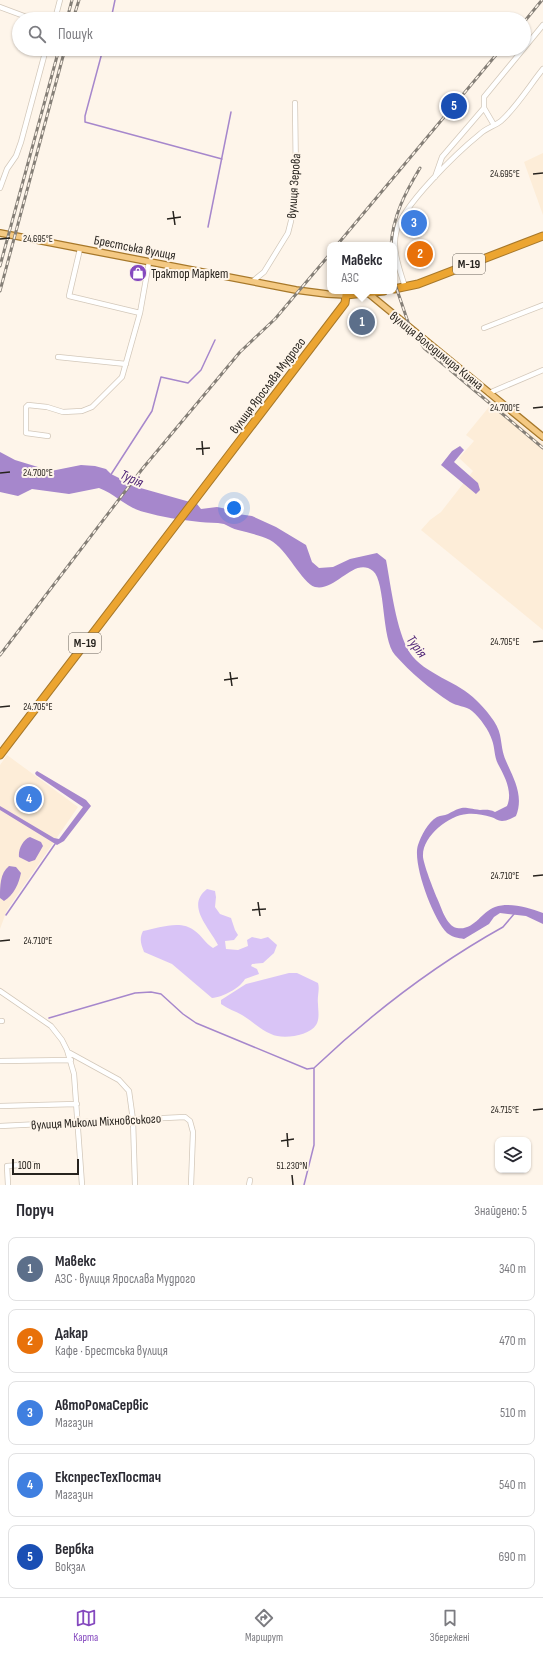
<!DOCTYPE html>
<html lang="uk">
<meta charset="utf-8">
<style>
:root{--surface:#fff;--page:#f7f7f7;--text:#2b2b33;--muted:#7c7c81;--line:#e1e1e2;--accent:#8549bf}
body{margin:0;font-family:"Sofia Sans Condensed",sans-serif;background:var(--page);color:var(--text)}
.controls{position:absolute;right:12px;bottom:12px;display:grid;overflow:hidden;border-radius:8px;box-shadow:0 1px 3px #0004}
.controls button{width:36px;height:36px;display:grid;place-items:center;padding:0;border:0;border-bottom:1px solid var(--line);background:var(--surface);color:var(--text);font:20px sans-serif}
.scale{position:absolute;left:12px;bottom:10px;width:67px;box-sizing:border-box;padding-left:4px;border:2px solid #27231e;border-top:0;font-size:11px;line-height:14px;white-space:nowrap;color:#27231e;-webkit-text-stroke:3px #fef5ea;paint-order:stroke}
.you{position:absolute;left:234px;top:508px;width:14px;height:14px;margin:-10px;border:3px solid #fff;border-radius:50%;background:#1a73e8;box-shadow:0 0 0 6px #1a73e833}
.badge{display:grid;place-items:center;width:26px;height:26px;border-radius:50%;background:var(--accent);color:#fff;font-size:13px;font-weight:700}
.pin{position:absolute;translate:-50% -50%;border:2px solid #fff;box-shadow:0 1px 4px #0006}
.popup{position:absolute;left:327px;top:242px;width:70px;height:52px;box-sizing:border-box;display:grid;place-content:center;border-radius:8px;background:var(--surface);filter:drop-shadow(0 1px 3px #0005);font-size:13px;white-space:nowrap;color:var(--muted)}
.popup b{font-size:15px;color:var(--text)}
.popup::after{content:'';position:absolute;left:50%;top:100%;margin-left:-8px;border:8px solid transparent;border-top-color:var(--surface)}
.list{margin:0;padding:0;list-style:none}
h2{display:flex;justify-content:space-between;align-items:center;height:52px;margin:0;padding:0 16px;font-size:17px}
h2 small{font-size:13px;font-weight:400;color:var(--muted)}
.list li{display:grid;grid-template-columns:26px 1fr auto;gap:12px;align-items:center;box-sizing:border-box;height:64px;margin:0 8px 8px;padding:0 8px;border:1px solid var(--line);border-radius:8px}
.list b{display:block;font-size:15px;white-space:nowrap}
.list p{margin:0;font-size:13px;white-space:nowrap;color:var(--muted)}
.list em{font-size:13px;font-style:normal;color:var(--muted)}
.icon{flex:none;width:22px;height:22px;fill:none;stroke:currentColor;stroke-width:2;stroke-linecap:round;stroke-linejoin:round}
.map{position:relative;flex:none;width:543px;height:1185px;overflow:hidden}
.search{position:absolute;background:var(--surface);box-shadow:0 1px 3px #0004;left:12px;right:12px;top:12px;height:44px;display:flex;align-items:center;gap:10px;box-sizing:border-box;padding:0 14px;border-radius:22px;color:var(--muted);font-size:15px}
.sheet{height:412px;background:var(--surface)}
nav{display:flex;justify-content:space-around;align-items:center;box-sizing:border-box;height:56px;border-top:1px solid var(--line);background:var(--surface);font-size:11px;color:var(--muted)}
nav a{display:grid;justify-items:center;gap:2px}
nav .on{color:var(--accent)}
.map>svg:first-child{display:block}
</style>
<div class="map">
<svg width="543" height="1185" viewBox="0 0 543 1185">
<rect width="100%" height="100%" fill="#fef5ea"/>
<path fill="#fdedd8" d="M543,153V215L524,162Z
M493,402L543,443V630L421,530L430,520L441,512L473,471L459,458L474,441L466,435Z
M7,755L78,807L7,910L0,929V765Z"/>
<path fill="#d9c4f6" d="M207,889L215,891L216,897L215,907L220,914L231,918L235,930L238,935L234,940L225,941L226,949L238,950L248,946L247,940L252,937L261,939L268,937L277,945L274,953L263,963L252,964L251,966L257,969L259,974L245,979C240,988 223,997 212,998L172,964L144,952C141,944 139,939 143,931C159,928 181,919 195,931C202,936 205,943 213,948L218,945C210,928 185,906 207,889Z
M289,973H297L318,983C320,989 317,997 318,1004C318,1010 320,1019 316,1025C309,1036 282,1040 271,1034C261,1030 252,1021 242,1015C235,1011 228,1009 221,1004V1000L246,984Z"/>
<path fill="#a687cc" d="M460,446L464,450L454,462L478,483L480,490L476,494L441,465L452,451Z
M0,452L15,460L51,471L81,465L95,466L106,469L111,474L137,487L197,504L201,509L217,507L227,509L238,514L252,516L276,527L306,545L312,562L319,568L333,567L350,559L377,553L386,560C391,586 396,631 410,653C424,674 459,682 476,700C485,709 498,723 500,735C502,745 502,752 506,761C514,779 524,796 516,816C512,818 507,821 502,821C498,821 495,818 491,817C484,815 474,813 467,814C449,815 423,836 423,855C422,861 434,891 437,898C441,906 446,926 457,928C474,931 481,912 495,907C511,902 528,908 543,913V924L526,916L500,913L494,917L489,924L464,939C458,938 452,937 447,933C433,919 412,863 418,845C421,836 428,822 437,817C441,815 444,816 448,814C465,805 463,808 480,810C485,810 489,809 495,812L507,806C513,792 505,777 498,764C494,756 495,748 492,740C489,730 480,718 472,711C466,706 456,706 450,702C430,689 410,672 395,655C381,639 386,582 373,571C354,556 336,592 315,587C302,583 287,549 270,540C260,535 249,533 238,530C233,529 229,526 224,524C216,522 208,523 200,522C181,520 162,517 144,512C127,508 115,494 99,488L69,494L32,489L18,496L0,492Z
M37,771L86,800L91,806L64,841L57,845L0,810V806L54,838L59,839L83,807L36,775L35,773Z
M30,837L41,842L43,846L35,860L29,862L19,857C18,850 23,839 30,837Z
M9,866L16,867L21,873C19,883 14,895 4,901L0,898C0,886 0,873 9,866Z"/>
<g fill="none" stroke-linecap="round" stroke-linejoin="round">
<path stroke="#a687cc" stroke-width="1.5" d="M111,19L115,0
M103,49L85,116V122L222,159
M208,227L231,112
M110,476L152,411L161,377L188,383L201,370L215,340
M6,915L55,844
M49,1018L135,993L151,992L161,994L183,1014L196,1023L307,1069L314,1068
M304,1185L314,1145V1068C372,1013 433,966 503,927L514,914"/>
<defs>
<path id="minor" d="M0,7L32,19
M55,19L60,0
M494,125L484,108V97L543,25
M435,177L442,157L484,108
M0,188L7,169L16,156L21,142L46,49
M80,249L69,296L140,313
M253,281L264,272L288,233L291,221L296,181L295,103
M405,287C400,271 392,250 396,233C400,207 459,151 480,134C486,128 495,126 501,121C516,108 530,85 543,69
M484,328L543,305
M58,357L126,364
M489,393L543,370
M48,436L26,433V407L28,405L47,407L63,412L82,411L92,407L122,377L140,313L149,262
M0,991L51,1026L62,1040L67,1050L74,1074L82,1185
M0,1021H2
M68,1052L119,1080L129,1091L133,1120L135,1185
M0,1061L71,1060
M0,1106L77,1104
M0,1126L185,1117L190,1121L193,1132L191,1185
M8,1185L7,1166L34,1164
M249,1185L250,1180"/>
<path id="major" d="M0,233L296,290L327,294L346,295
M368,293L543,437"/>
<path id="highway" d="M394,289L418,284L543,236
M0,755L345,303L346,295L384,291"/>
</defs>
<use href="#minor" stroke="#d3c8ba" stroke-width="6"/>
<use href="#major" stroke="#a7782a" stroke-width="8"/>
<use href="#highway" stroke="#a7782a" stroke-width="9"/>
<use href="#minor" stroke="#fff" stroke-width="4.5"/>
<use href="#major" stroke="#f4c983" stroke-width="5.5"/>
<use href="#highway" stroke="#eca531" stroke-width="7"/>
<defs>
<path id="rail" d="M67,19L72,0
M73,19L79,0
M524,22L542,0
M337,245L501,49
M391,245C393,216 405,193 420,168
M0,266L59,49
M394,281L409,325L424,348L543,448
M0,291L65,49
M0,655L143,468L240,352L275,319L330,254"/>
</defs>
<use href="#rail" stroke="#857f77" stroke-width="3"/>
<use href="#rail" stroke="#fef5ea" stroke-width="1.5" stroke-dasharray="4.5" stroke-linecap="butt"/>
</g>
<path fill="none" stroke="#27231e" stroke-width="1.5" d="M533,174L543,173M173,211L175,225M167,219L181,217M0,239L10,238M533,408L543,407M202,441L203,455M196,449L210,448M0,473L10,472M533,642L543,641M230,672L232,686M224,680L238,678M0,707L10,706M533,876L543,875M258,902L260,916M252,910L266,909M0,941L10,940M533,1110L543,1109M287,1133L288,1147M281,1141L294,1139M292,1175L293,1185"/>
<defs>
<symbol id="shop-disc" viewBox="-11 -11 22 22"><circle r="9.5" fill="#8549bf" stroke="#fef5ea"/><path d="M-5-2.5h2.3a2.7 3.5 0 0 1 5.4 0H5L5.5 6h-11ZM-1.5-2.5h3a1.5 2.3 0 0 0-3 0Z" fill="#fff"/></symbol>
</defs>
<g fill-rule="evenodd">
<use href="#shop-disc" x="128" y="263" width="20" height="20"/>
</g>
<g text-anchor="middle" stroke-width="4" stroke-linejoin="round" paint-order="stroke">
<g fill="#fef5ea" stroke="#68625b" stroke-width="1">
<rect x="453" y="254" width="32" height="20" rx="3"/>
<rect x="69" y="633" width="32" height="20" rx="3"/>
</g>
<g font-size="12" font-weight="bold" fill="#27231e">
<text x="469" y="268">М-19</text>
<text x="85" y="647">М-19</text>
</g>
<g font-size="13" fill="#27231e" stroke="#fef5ea">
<text transform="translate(293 186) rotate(-86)" y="5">вулиця Зерова</text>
<text transform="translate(135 247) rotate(11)" y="5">Брестська вулиця</text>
<text transform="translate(437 350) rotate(39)" y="5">вулиця Володимира Кияна</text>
<text transform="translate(267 385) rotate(-53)" y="5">вулиця Ярослава Мудрого</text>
<text transform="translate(96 1121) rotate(-3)" y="5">вулиця Миколи Міхновського</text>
</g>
<g font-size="13" fill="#27231e" stroke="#fef5ea" text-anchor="start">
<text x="151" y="278">Трактор Маркет</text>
</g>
<g font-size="14" font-style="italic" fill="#4f2477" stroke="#fef5ea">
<text transform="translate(132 478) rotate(24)" y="5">Турія</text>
<text transform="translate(417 646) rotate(53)" y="5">Турія</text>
</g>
</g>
<g font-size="10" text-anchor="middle" fill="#27231e" stroke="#fef5ea" stroke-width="4" stroke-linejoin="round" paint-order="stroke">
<text x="505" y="177">24.695°E</text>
<text x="38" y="242">24.695°E</text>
<text x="505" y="411">24.700°E</text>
<text x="38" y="476">24.700°E</text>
<text x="505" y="645">24.705°E</text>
<text x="38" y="710">24.705°E</text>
<text x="505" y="879">24.710°E</text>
<text x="38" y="944">24.710°E</text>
<text x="505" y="1113">24.715°E</text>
<text x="292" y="1169">51.230°N</text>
</g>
</svg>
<div class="controls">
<button><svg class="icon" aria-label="layers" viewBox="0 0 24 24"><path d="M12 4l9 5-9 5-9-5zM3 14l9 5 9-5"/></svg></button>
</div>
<div class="scale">100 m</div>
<div class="you"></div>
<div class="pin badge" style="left:362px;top:322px;background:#5c6f8a">1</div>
<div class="popup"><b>Мавекс</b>АЗС</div>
<div class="pin badge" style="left:420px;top:254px;background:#e8710a">2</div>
<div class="pin badge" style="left:414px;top:223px;background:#3f7fe0">3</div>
<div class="pin badge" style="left:29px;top:799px;background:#3f7fe0">4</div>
<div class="pin badge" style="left:454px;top:106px;background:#1a4fb4">5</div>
<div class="search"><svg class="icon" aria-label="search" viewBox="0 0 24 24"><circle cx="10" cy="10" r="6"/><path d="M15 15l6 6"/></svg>Пошук</div>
</div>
<section class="sheet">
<h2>Поруч<small>Знайдено: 5</small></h2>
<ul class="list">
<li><span class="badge" style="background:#5c6f8a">1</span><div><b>Мавекс</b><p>АЗС · вулиця Ярослава Мудрого</p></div><em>340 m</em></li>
<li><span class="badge" style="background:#e8710a">2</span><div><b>Дакар</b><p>Кафе · Брестська вулиця</p></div><em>470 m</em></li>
<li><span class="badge" style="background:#3f7fe0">3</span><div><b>АвтоРомаСервіс</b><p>Магазин</p></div><em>510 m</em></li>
<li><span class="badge" style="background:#3f7fe0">4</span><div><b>ЕкспресТехПостач</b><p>Магазин</p></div><em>540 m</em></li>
<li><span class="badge" style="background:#1a4fb4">5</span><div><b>Вербка</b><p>Вокзал</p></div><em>690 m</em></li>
</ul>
</section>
<nav>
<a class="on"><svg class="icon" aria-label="map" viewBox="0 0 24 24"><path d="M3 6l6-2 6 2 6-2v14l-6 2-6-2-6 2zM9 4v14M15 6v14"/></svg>Карта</a>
<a><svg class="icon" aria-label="directions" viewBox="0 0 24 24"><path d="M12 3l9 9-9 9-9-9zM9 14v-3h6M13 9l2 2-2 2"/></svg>Маршрут</a>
<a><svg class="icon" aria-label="saved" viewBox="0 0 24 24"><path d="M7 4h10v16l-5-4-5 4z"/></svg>Збережені</a>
</nav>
